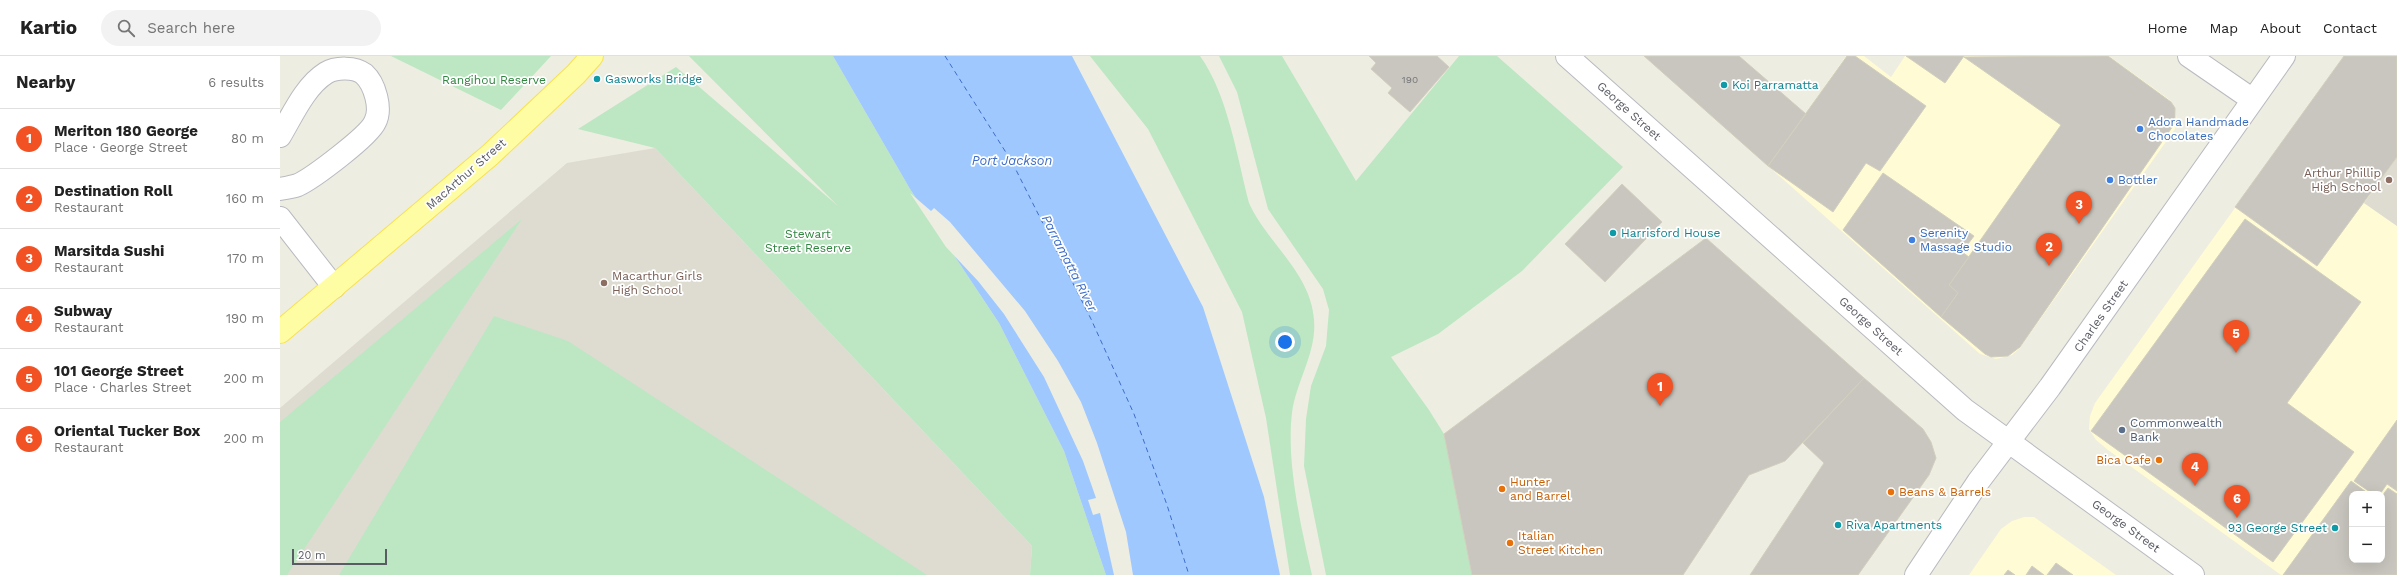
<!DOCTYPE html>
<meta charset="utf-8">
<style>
:root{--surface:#fff;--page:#f2f2f2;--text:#222;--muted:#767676;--line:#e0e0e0;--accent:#f15123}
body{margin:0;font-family:"Work Sans",sans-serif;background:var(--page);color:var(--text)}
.controls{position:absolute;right:12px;bottom:12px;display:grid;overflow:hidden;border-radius:8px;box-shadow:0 4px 16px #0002}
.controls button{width:36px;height:36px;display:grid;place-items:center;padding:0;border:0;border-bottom:1px solid var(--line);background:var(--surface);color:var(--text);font:20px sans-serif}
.scale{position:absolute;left:12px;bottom:10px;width:95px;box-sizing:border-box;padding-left:4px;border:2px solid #5a5c63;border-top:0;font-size:11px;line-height:14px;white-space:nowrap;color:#5a5c63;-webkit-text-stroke:3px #fff;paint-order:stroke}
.you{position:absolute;left:1005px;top:286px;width:14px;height:14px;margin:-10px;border:3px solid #fff;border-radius:50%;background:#1a73e8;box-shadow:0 0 0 6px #1a73e833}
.badge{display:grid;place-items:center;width:26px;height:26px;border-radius:50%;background:var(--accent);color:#fff;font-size:13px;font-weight:700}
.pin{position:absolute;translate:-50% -33px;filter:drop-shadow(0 1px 2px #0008)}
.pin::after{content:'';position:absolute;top:21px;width:14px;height:12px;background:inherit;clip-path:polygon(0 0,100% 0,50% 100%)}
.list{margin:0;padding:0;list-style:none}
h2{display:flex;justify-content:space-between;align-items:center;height:52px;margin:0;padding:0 16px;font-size:17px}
h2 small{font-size:13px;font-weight:400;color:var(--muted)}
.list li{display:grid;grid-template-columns:26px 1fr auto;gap:12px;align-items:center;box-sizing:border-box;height:60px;padding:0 16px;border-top:1px solid var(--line)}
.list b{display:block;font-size:15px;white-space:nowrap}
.list p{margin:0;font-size:13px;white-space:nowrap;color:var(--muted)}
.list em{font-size:13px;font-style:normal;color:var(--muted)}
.icon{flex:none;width:22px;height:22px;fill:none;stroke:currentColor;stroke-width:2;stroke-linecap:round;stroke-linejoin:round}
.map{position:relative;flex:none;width:2117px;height:519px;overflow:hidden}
header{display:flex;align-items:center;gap:24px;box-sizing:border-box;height:56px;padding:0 20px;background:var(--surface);border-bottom:1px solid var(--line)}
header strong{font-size:19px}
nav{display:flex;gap:22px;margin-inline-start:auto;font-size:14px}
.search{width:280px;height:36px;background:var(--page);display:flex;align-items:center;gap:10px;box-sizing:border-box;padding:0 14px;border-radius:22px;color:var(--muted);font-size:15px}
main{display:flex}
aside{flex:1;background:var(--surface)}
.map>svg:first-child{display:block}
</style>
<header>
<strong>Kartio</strong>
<div class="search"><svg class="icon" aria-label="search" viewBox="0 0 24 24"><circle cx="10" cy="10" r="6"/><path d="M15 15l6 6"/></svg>Search here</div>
<nav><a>Home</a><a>Map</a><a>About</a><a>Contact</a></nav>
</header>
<main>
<aside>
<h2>Nearby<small>6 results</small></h2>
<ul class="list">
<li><span class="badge">1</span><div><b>Meriton 180 George</b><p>Place · George Street</p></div><em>80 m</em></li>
<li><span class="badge">2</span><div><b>Destination Roll</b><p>Restaurant</p></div><em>160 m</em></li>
<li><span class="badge">3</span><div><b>Marsitda Sushi</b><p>Restaurant</p></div><em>170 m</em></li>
<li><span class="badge">4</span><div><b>Subway</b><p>Restaurant</p></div><em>190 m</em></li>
<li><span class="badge">5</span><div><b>101 George Street</b><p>Place · Charles Street</p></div><em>200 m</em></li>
<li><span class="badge">6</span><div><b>Oriental Tucker Box</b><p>Restaurant</p></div><em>200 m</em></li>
</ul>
</aside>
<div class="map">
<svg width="2117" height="519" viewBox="0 0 2117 519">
<rect width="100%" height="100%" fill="#eeede1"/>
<path fill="#fffbd4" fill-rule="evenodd" d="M1566,0H1584L1611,21L1625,0H1829L1890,44L1895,54L1897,64L1895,73L1739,293L1732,299L1716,303L1700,298L1488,110Z
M2064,0H2117V101L2084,147L2117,170V519H2001L1828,394L1816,384L1809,373L1810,360L1815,347ZM2072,438H2102V504H2072Z
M1744,461H1754L1836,519H1689L1721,473L1732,465Z"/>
<path fill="#dedcd0" d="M375,92L752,490L750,519H0V352L287,107Z
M2117,101V170L2084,147Z"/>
<path fill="#bce7c2" d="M111,0H271L221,54Z
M409,0H553L630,133L719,267L784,395L826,519H750L752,490L375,92L298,73L396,11L558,150Z
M810,0H920C948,39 957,101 969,147C987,187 1031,217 1034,264C1037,296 1016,326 1012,357C1006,406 1021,471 1032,519H1010L986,362L962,256L868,73Z
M939,0H1002L1076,125L1179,0H1217L1343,111L1242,215L1158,278L1111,301L1149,354L1164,378L1192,519H1046L1024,410L1026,363L1031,330L1046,290L1049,254L1043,233L988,153L957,36Z
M242,163L7,519H0V366Z
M214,260L288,285L647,519H59Z"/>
<path fill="#9fc8ff" d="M553,0H792L923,251L984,441L1000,519H826L784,395L719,267L630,133Z"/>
<path fill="#eeede1" d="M630,137L651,155L654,152L670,166L745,255L778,305L801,346L817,387L846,476L853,519H834L820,457L813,459L808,444L816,442L803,405L764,321L724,258L698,225L666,191Z"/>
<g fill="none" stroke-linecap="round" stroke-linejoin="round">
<path stroke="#3d6dc8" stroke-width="1" stroke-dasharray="5 4" stroke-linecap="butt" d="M665,0L732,106L811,263L854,358L887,449L909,519"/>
</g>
<path fill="#c8c6be" stroke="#d2cfbf" d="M1089,0H1157L1169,11L1130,56L1108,37L1112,32L1091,13L1096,7Z
M1364,0H1459L1526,58L1488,110Z
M1567,0H1575L1646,50L1600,115L1586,107L1553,156L1488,110Z
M1626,0H1684L1665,27Z
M1828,0L1891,46L1895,52V67L1740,291L1728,300L1711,301L1705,298L1661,261L1678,237L1669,229L1781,69L1684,1Z
M2064,0H2117V101L2037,210L1955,151Z
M1603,117L1694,180L1682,196L1689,201L1669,229L1678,237L1661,261L1563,174Z
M1342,128L1382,166L1325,226L1285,188Z
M1965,163L2081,246L2007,347L2074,396L1993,506L1811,375Z
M1426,182L1584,322L1505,405L1469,419L1403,519H1192L1164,378Z
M1584,322L1643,373L1651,386L1656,402L1649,419L1578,519H1470L1544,407L1523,387Z
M2117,364V435L2107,428L2100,438H2093L2074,425Z
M2071,425L2089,438H2072V504H2102V440L2108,432L2117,438V519H2003Z
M1776,507L1793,519H1767Z
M1752,510L1764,519H1746Z
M1728,514L1735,519H1724Z"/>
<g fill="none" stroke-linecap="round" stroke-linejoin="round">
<defs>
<path id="minor" d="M1287,0L1685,354L1913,519
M1909,0L1973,44
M0,80C12,60 25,30 46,17C56,11 75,11 84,18C95,28 102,53 95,66C89,80 33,122 18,129C12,131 6,132 0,133
M0,162L54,231
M1636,519L1698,426L1770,331L2004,0"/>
<path id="major" d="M0,276L210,99L296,18L312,0"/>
</defs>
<use href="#minor" stroke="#b9bac1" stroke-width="24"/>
<use href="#major" stroke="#f8e150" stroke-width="24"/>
<use href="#minor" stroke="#fff" stroke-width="22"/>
<use href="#major" stroke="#fffda4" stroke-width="22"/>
</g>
<g fill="#0f9aa8" stroke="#fff" stroke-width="1.5">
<circle cx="317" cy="23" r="4"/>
<circle cx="1444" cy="29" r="4"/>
<circle cx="1333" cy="177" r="4"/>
<circle cx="1558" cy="469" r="4"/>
<circle cx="2055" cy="472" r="4"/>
</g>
<g fill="#3f7fe0" stroke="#fff" stroke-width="1.5">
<circle cx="1860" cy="73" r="4"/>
<circle cx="1830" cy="124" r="4"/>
<circle cx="1632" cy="184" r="4"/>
</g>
<g fill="#8d6e63" stroke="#fff" stroke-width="1.5">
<circle cx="2109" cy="124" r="4"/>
<circle cx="324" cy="227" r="4"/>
</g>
<circle fill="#5c6f8a" stroke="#fff" stroke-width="1.5" cx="1842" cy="374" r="4"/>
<g fill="#e8710a" stroke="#fff" stroke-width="1.5">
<circle cx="1879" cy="404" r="4"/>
<circle cx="1222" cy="433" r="4"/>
<circle cx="1611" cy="436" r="4"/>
<circle cx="1230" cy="487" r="4"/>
</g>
<g text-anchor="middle" stroke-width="3.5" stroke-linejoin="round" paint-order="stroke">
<g font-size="10" fill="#76767a">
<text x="1130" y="27">190</text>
</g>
<g font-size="12" fill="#0d838f" stroke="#fff" text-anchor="start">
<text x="325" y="27">Gasworks Bridge</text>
<text x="1452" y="33">Koi Parramatta</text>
<text x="1341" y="181">Harrisford House</text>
<text x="1566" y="473">Riva Apartments</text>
<text x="2047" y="476" text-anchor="end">93 George Street</text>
</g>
<g font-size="12" fill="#308440" stroke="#fff">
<text x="214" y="28">Rangihou Reserve</text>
<text x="528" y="182">Stewart<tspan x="528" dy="14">Street Reserve</tspan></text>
</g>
<g font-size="12" fill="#5a5c63" stroke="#fff">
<text transform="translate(1349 55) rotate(42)" y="4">George Street</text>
<text transform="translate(186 118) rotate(-41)" y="4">MacArthur Street</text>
<text transform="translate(1821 260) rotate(-55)" y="4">Charles Street</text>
<text transform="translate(1591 270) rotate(42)" y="4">George Street</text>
<text transform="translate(1846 470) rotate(36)" y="4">George Street</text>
</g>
<g font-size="12" fill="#366cbe" stroke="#fff" text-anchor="start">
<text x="1868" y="70">Adora Handmade<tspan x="1868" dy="14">Chocolates</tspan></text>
<text x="1838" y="128">Bottler</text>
<text x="1640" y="181">Serenity<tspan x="1640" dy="14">Massage Studio</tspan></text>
</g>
<g font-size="12" fill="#785e54" stroke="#fff" text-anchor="end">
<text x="2101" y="121">Arthur Phillip<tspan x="2101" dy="14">High School</tspan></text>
<text x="332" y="224" text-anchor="start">Macarthur Girls<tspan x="332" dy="14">High School</tspan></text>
</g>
<g font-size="12" fill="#4e5e75" stroke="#fff" text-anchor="start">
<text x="1850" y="371">Commonwealth<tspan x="1850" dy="14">Bank</tspan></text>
</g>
<g font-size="12" fill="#c56008" stroke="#fff" text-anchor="start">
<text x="1871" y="408" text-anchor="end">Bica Cafe</text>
<text x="1230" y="430">Hunter<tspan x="1230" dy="14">and Barrel</tspan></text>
<text x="1619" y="440">Beans &amp; Barrels</text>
<text x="1238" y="484">Italian<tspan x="1238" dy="14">Street Kitchen</tspan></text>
</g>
<g font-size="13" font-style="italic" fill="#3d6dc8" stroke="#fff">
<text x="732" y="109">Port Jackson</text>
<text transform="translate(790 207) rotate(63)" y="5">Parramatta River</text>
</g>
</g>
</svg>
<div class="controls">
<button>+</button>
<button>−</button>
</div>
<div class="scale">20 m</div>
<div class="you"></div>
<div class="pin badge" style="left:1380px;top:350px">1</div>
<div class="pin badge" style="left:1769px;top:210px">2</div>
<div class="pin badge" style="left:1799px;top:168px">3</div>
<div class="pin badge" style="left:1915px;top:430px">4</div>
<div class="pin badge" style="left:1956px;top:297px">5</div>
<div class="pin badge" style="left:1957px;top:462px">6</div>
</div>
</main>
